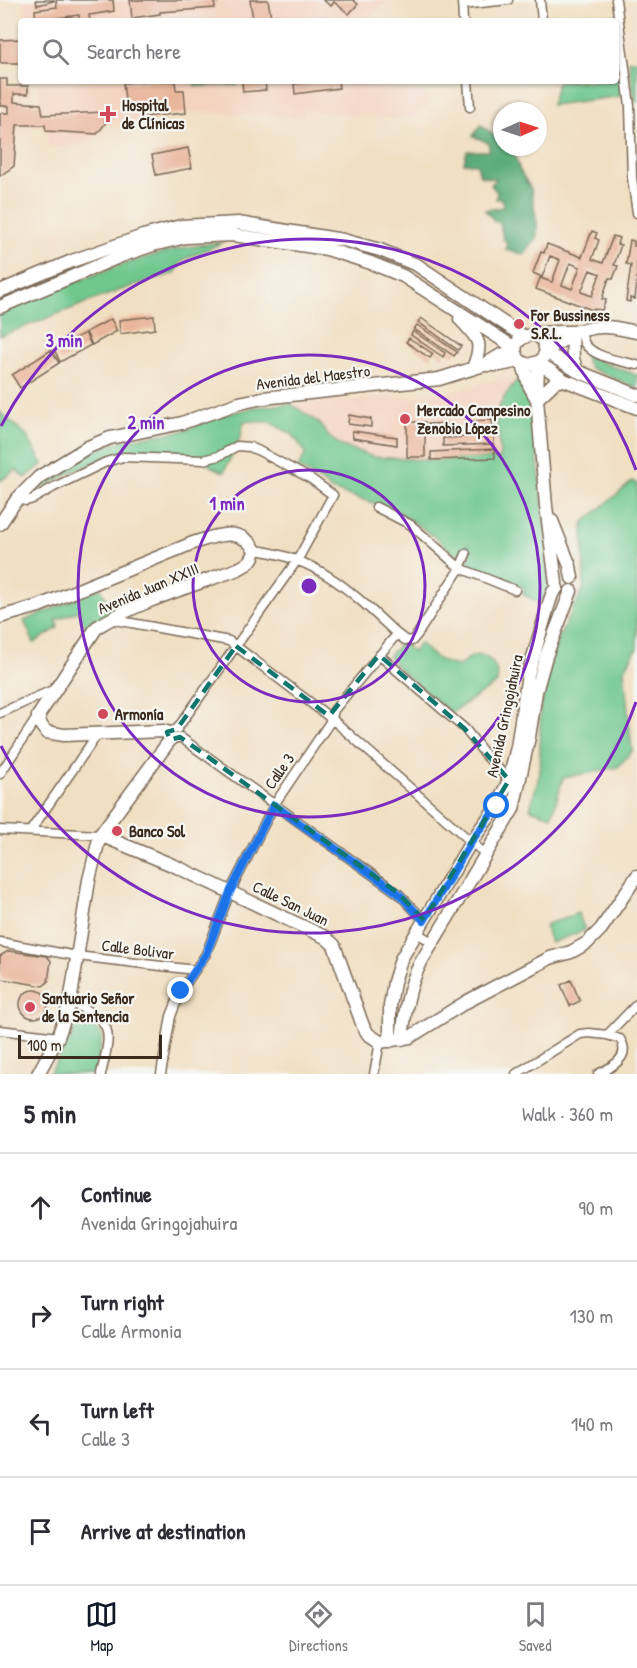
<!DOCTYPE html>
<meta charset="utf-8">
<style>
:root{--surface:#fff;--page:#f7f7f7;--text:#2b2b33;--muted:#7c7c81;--line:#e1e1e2;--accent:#111827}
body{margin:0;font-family:"Patrick Hand",sans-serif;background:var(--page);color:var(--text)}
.compass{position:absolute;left:493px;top:102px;width:54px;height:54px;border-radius:50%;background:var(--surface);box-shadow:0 2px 4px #0004;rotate:87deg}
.scale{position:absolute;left:18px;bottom:15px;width:144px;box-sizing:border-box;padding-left:6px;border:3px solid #3b2a1e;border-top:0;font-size:16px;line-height:21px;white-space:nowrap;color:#3b2a1e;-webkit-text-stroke:4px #f6f6f2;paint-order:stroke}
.stop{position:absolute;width:18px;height:18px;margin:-14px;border:4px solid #1a73e8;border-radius:50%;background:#fff}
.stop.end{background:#1a73e8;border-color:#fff;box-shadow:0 2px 6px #0008}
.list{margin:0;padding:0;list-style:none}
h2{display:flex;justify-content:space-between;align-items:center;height:78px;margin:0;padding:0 24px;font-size:26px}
h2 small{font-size:20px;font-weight:400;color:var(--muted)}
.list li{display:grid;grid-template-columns:39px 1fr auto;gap:18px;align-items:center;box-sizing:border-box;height:108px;padding:0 24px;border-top:2px solid var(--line)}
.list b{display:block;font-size:22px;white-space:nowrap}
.list p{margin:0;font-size:20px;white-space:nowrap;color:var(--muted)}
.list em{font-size:20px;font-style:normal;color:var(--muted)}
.icon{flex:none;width:33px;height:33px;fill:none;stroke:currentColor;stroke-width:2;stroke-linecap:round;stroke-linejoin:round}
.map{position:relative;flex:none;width:637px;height:1074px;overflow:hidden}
.search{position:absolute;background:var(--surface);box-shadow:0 2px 4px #0004;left:18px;right:18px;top:18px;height:66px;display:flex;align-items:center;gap:15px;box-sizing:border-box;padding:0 21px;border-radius:6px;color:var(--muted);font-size:22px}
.sheet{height:510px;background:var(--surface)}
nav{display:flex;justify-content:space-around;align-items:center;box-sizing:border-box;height:84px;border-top:2px solid var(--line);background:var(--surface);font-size:16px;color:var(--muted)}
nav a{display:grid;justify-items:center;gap:3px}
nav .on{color:var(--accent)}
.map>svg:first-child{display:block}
</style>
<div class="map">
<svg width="637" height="1074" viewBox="0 0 637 1074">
<rect width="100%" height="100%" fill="#f6f6f2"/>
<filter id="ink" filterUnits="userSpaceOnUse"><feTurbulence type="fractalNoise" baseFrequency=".0167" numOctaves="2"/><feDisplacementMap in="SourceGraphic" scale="12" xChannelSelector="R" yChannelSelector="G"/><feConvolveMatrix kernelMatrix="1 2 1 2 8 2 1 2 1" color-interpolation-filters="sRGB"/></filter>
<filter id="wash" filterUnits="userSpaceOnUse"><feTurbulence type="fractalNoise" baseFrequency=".008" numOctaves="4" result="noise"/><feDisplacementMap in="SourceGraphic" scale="24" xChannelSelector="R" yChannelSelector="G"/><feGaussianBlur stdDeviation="1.35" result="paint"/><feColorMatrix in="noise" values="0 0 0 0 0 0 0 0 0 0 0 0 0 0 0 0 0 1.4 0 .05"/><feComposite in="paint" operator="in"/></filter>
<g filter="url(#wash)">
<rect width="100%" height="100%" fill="#f1dfc2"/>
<path fill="#f4d3bf" d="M22,0H389L367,21H26Z
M37,81H409L432,101L413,119H392L304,110L302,117L196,112L156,116L152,128L105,124L89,143L49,148Z
M501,379L517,380L500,401L495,416L501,458L428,460L374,457L342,446L329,437L319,423L291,404L425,395L460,390Z"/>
<path fill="#70c88e" stroke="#567956" stroke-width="1.5" d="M617,52L621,96L551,105L558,81H616Z
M637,60V102H635L629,61Z
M194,81H238V85L195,86Z
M224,242L183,260L175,273C115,289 58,315 0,336V313C70,284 148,249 224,242Z
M585,354L603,363L637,375V388L590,368L586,361Z
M517,380L524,383L530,392L551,575L542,605L523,594L524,588L466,565L470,553L468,544L458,558L439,540L405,516L387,507L331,490L321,481L298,468L306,453L292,434L269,422L244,421L240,438L224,472L212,467L201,458L179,453H136L106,458L72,472L29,495L47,480L76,459L106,446L124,440L182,431L224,415L255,407L291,404L319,423L329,437L342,446L374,457L428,460L500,458C498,415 487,417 517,380Z
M0,412L26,435L43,464L25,478L16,470L0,481Z
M633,481L637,484V648L624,670L632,751L618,767L563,778L552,816L530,809L540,772V710L556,643L584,587L583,523Z
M101,588L112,613L87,632L78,611L56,620L58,628L34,643L24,621Z
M402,642L413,652L420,643C432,656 441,664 459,666C463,663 467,659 471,657C488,650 500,668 497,683L451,713L399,669L388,656Z
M578,913L585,930L551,943L545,925Z
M79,1016H82L102,1035L96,1074H49L73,1035L77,1018Z"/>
<path fill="#5cac79" stroke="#4c6b4c" stroke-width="1.5" d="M481,125L502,141V147H509L513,150L520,171L531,189L537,224V238L524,255L506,250L507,242L503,239L500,222H495L485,210L503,207L502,199H496L497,192L491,185L496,179L480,176L477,164L464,163L467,151H489V143L473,136Z"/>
<g id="blocks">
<path fill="#eab69b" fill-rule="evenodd" d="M36,0H54V1L37,5Z
M56,0H113L114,11L89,15L90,21H79V15L49,19V21H36L35,10L57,7Z
M130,0H218V2H214L215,8L160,12V14L132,18Z
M250,0H268L271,17L253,20Z
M323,0H353L358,4L349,14L334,2L331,6Z
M21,39V63H0V40Z
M0,79H7V86H28V94H14V102L41,104L43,115L105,112V124L97,134L46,131L45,125H17L14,166L0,176V113H9V106H0Z
M146,81H175L176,90H184L186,113L142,117L141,111L131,112L130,106L126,107L123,83Z
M242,81H265L266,90L243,92Z
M320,81H338L339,88L295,94L294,84Z
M188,148L192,168L156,175L152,155Z
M592,231L597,233L595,238L599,240L592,259L603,263L613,236L619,238L617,244L621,245L614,265L618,266L613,279L609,278L602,299L606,300L602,310L590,309L536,289L540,278L552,282L560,260L550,256L542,277L533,273L541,252L544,253L547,244L582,257ZM570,263L580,267L572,289L562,285ZM590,270L600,274L592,296L581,292Z
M630,240L634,241V246L637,247V282L635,299L630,298V302L626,301L631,265L626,264Z
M154,316L155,329L120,334L119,320Z
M421,318L461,346L458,350L418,322Z
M111,319L117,331L92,345L86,332Z
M417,325L457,352L454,356L414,329Z
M413,331L445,353L443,357L411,335Z
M85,333L91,345L60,362L54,349Z
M409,338L433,354L430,358L406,342Z
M51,350L59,363L20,388L12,375Z
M349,415L371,419V427L348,424Z
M492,420L493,429L475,430L474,421Z
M407,422H425V457H407Z
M447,423L448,431L429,432L428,424Z
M352,431L397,437V445L353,438Z
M494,436V444L443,446V438Z
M494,449L495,458L431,460V452Z
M8,951L47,956L51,961L48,982L43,986L2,979L0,977V956Z
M571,980L580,1001L570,1006L561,985Z
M20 1004a14 14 0 1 1 28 0a14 14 0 1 1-28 0Z"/>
</g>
</g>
<g filter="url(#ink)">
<use href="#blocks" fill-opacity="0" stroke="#7b6957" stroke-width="1.5"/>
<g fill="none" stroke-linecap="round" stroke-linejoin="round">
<defs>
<path id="street" d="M462,0L463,21
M540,0L542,21
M616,0L630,106L632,178L637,213
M462,5L508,0
M468,81L470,107
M581,330C582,335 583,341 585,344C595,358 622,361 637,365
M17,499L26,501L33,499L54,487L106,462L123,457L203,460L219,456L237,446L250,447L259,451L311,479L333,495L298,559L177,729L167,732
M376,507L411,525L460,568L515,590
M255,550C319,558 352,592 397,634L405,640L412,641L417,635L460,568L466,554
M110,619L229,641L332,719L485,854
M379,655L465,729L488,758L511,782
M0,713L55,689
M170,740L180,737L398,893L424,920
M0,774L38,716
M0,830L100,835
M31,830L99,732
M417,933L432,942
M0,942L77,956L195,970
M70,1003C116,1020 111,1032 101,1074
M0,1030L58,1037
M161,1074L171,1016L181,991L206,954L230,892L274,805L332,719L334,710L397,634
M374,1074L380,1042
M516,1074L580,1034L589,1033L607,1035L637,1004
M598,1074C612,1067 632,1057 620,1039L607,1035"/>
<path id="secondary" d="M0,291L72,261L143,236L181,226L238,223L343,240L380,250L417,265L523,336
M0,307L121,256L153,245L186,237L233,235L327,249L371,263L403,276L515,348
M460,319C478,339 484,341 473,368
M572,332L573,359L577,371
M535,335L543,340L546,352L541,361L529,365C523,363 518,361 516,354C509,329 558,332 572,332C583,331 594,326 605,327C615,327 626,330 637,332
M546,350L565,339L572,332
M546,352L577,371L637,395
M539,363L564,380L637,408
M523,364L529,385L536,398
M538,364L537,399L546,506L556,583
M486,365H500L520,361
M537,399L555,382L564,380
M552,521L570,566L572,578
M0,524L17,499L39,477L88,447L110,438L182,423L239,403L263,398L439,379L484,365L501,355L515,351
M0,617L39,606L193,543C215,536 240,525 255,550C253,561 248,564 238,569C192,586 139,601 97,627L38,716L41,725L46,732L64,735L163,731L167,732L170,740L100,835L89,880L70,1003L58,1037L38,1074
M100,835L177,867L325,937L334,945L363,1026L368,1034L380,1042L410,1037L466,1002L550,958L571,952L587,943L601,929L637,876
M402,1039C405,1012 408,987 421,962L513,809L529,737L536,692L546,656L571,591
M390,1041V1006L394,982L401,959L471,842L497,806L509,780L517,747L528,674L550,600L553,592L557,588"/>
</defs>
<use href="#street" stroke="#7b6957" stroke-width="11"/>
<use href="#secondary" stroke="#7b6957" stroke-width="15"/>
<use href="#street" stroke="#fff" stroke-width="8"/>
<use href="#secondary" stroke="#fff" stroke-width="12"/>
</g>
</g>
<g fill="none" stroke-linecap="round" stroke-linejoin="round" filter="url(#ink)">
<path stroke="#1a73e8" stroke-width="8" d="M181,991L206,954L230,892L274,805L398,893L424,921L471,842L497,806"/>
</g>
<path fill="none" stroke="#0f766e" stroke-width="4.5" stroke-dasharray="12 8" stroke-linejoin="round" d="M236,646L329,716L379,655L465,729L509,780L424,920L398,893L180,737L170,740L167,732L177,729Z"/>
<g fill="none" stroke="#7b2cbf" stroke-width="3">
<circle cx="309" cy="586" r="116"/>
<circle cx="309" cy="586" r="231"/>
<path d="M636 702A347 347 0 0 1 1 746M1 426A347 347 0 0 1 636 470"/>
</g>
<g fill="#d1495b" stroke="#f6f6f2" stroke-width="2">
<path d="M105 105h6v6h6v6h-6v6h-6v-6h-6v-6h6z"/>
<circle cx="519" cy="324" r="6"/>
<circle cx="405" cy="419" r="6"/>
<circle cx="103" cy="714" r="6"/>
<circle cx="117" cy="831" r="6"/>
<circle cx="30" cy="1007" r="6"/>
</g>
<g text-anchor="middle" stroke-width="4.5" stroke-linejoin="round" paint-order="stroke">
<g font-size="16" font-weight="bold" fill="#3b2a1e" stroke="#f6f6f2" text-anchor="start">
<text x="122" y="111">Hospital<tspan x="122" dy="18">de Clínicas</tspan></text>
<text x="531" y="321">For Bussiness<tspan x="531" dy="18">S.R.L.</tspan></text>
<text x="417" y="416">Mercado Campesino<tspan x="417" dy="18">Zenobio López</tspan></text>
<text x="115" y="720">Armonía</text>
<text x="129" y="837">Banco Sol</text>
<text x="42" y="1004">Santuario Señor<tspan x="42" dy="18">de la Sentencia</tspan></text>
</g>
<g font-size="16" fill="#3b2a1e" stroke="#f6f6f2">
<text transform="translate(313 377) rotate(-7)" y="6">Avenida del Maestro</text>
<text transform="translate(148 588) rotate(-23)" y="6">Avenida Juan XXIII</text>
<text transform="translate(504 716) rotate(-78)" y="6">Avenida Gringojahuira</text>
<text transform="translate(279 771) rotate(-55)" y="6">Calle 3</text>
<text transform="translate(291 903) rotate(26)" y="6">Calle San Juan</text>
<text transform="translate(138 949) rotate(7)" y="6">Calle Bolivar</text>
</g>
</g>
<circle cx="309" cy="586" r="9" fill="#7b2cbf" stroke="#f6f6f2" stroke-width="3"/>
<g font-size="18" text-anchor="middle" font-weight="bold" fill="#7b2cbf" stroke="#f6f6f2" stroke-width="4.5" stroke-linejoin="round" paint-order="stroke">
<text x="64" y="347">3 min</text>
<text x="146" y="429">2 min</text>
<text x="227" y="510">1 min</text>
</g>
</svg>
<svg class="compass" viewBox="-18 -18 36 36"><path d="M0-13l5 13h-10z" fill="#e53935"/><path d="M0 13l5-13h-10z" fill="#7c7c81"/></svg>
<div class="scale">100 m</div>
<div class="stop" style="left:497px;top:806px"></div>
<div class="stop end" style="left:181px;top:991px"></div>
<div class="search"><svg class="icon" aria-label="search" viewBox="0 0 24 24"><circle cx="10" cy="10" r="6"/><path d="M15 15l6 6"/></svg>Search here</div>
</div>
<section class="sheet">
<h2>5 min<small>Walk · 360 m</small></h2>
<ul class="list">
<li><svg class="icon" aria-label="ahead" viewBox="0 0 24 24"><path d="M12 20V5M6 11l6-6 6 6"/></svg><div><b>Continue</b><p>Avenida Gringojahuira</p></div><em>90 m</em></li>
<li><svg class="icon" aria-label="right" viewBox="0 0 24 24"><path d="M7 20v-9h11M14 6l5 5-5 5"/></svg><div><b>Turn right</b><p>Calle Armonia</p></div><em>130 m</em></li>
<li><svg class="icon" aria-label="left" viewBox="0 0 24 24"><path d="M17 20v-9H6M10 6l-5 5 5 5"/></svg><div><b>Turn left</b><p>Calle 3</p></div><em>140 m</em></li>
<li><svg class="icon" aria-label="arrive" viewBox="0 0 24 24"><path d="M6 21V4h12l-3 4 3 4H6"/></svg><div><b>Arrive at destination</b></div></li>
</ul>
</section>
<nav>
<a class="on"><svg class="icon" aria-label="map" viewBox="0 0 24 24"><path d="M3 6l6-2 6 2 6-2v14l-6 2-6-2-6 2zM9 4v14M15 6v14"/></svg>Map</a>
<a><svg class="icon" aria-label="directions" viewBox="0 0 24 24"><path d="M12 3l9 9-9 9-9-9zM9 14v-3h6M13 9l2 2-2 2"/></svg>Directions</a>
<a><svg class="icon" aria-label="saved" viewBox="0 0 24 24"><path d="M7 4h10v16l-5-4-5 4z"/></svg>Saved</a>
</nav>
